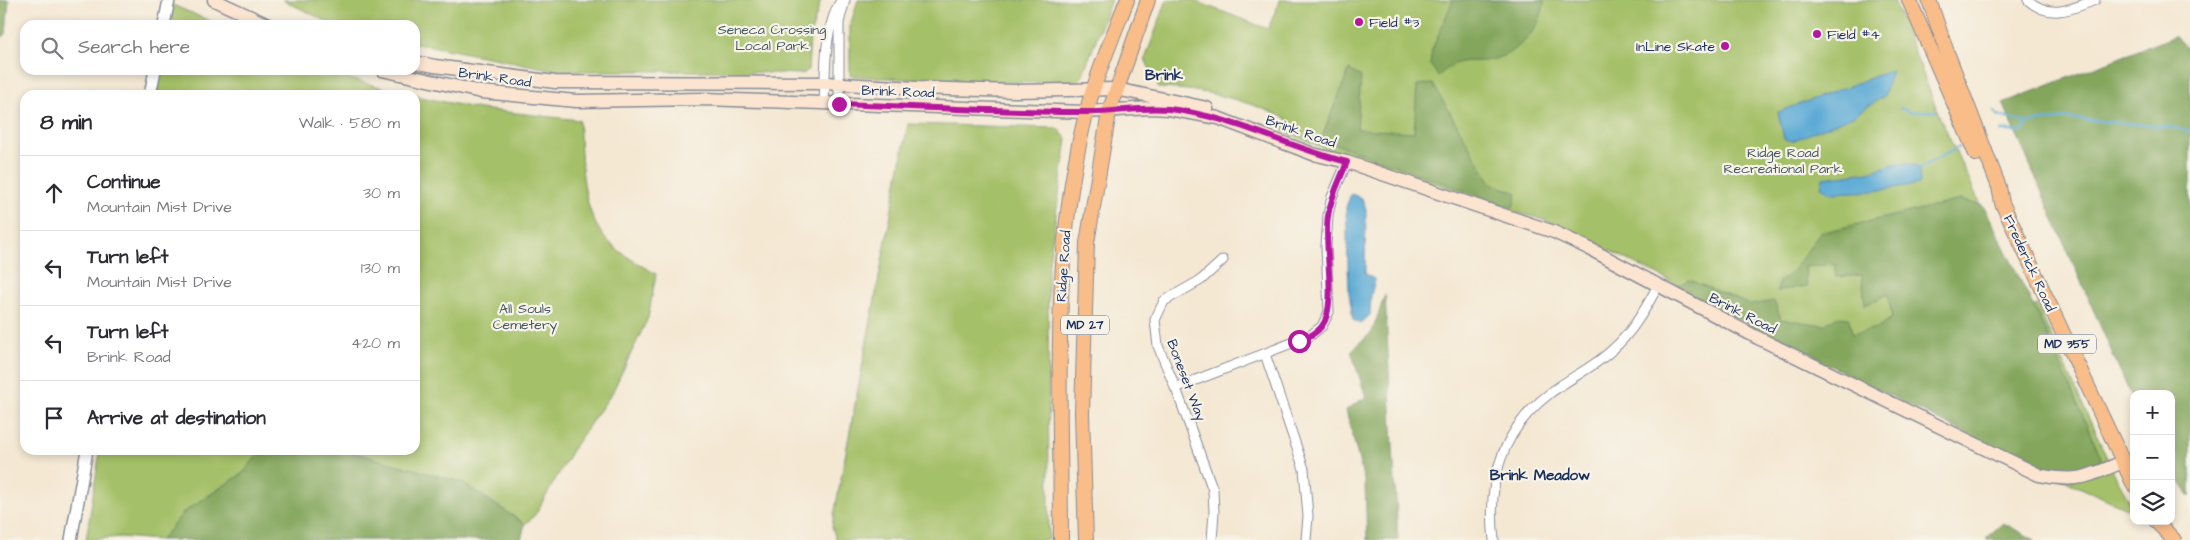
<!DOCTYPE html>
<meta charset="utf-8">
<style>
:root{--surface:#fff;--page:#f2f2f3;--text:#2b2b33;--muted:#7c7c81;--line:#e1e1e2}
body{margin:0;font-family:"Architects Daughter",sans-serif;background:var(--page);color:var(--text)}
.controls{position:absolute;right:15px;bottom:15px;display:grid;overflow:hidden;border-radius:10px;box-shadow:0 2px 8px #0003}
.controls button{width:45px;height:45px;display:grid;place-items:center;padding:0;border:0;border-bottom:1px solid var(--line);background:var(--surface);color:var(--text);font:25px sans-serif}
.stop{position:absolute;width:15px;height:15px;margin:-11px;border:4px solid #b5179e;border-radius:50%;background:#fff}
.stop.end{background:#b5179e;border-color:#fff;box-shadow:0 1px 5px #0008}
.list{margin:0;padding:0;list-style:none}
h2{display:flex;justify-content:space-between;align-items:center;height:65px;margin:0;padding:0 20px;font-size:21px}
h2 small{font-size:16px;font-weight:400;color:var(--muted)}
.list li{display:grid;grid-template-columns:32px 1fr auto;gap:15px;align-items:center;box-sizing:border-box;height:75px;padding:0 20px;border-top:1px solid var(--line)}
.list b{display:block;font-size:19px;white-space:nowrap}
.list p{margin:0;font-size:16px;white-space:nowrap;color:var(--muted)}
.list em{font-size:16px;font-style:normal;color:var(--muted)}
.icon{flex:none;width:28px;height:28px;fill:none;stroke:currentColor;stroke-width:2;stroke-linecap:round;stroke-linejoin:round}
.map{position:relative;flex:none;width:2190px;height:540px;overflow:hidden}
.search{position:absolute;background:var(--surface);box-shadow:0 2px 8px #0003;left:20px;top:20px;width:400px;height:55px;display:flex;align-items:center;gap:12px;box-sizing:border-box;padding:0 18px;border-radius:15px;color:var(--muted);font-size:19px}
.panel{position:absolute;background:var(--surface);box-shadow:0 2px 8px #0003;left:20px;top:90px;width:400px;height:365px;border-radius:15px}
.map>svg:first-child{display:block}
</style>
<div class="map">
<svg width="2190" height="540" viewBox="0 0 2190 540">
<rect width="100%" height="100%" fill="#f7f3e8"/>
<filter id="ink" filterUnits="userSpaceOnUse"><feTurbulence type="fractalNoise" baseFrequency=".02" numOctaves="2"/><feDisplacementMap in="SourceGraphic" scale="10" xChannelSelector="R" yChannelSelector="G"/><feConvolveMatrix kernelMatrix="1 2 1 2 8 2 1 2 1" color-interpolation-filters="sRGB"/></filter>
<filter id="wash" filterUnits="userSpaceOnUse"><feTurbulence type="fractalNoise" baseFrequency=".0096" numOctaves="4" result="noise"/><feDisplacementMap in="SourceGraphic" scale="20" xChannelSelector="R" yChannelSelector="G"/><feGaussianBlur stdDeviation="1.12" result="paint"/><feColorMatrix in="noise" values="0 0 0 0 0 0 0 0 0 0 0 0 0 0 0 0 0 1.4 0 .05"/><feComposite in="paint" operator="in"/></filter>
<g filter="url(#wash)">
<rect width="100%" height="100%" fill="#f4e8d3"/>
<path fill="#a4c067" stroke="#607862" d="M283,0H821L810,36L808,70L803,74L711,71H560L415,43V25H334Z
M858,0H1111L1082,77L1077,83L965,82L850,76V26Z
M1167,0H1192L1268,29L1280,0H1894L1941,120L2029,308L2037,305L2112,469L2129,500L2127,499L2131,510L2072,484L1563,227L1538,218L1512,212L1492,202L1387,168V175L1283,131L1287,119C1246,100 1204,89 1159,88L1145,59Z
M168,3L220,25H164Z
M155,70H326L354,80L410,95H150Z
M415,96L480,109L579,120C582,158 580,213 608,241C622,255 639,264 656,274L648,318L612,393L574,447L535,515L525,524L461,482L343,450H415Z
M908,124L1057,128L1067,139L1048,269L1049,540H836L832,526Z
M100,450H262L243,473L184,512L161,540L120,537L86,540Z"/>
<path fill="#83a65c" stroke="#4f6a5d" d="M0,0H9L6,34L0,39Z
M1453,0H1544C1543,27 1518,54 1491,60C1480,63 1468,59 1457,63C1450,65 1443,72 1438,76L1430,64L1432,50Z
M2175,36L2190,50V497L2171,469V394H2134V403L2003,103Z
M1349,70L1361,77L1357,129L1414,132L1417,85L1433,84L1491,183L1517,193L1513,208L1321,139Z
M1960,200L1984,206L2047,334L2102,460C2071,473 2061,474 2029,465L1673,287L1689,280L1751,305L1774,301L1781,319L1824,325L1836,317L1849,318L1852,334L1877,328L1892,318L1888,294L1865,305L1862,275L1836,277L1834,264L1805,267L1807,286L1777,291L1779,281L1792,272L1820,233Z
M1385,295L1398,540H1367L1365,484L1346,410L1366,397L1351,351L1372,332Z
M262,450H343L461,482L525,524L521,540H293L290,538L288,540H161L184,512L243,473Z
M2003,523L2035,540H1987V537Z"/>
<path fill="#5baad5" stroke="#3b6c9a" d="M1892,70L1884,96L1853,116L1792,141L1784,139L1778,112Z
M1896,163H1909L1919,168L1920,184L1873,191L1832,193L1821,187L1823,178L1869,172Z
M1351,194L1362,198L1366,210L1365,273L1375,280L1371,295L1370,315L1360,324L1353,320L1349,293L1346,207Z"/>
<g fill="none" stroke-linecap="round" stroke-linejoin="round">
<path stroke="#5baad5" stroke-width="2.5" d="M1900,108L1911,112L1935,111
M1994,111L1997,115L2027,123
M2001,131H2023L2027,123L2065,118L2169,127L2190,131
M1919,168L1959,147"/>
</g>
</g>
<g filter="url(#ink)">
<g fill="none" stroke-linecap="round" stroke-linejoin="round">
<defs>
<path id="minor" d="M2028,0C2050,20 2072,9 2095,0
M824,104C826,69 823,31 841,0
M839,104V22L845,0
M1265,354L1304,469L1308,516L1306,540
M1175,388L1310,336L1322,326L1329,312L1326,246L1328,215L1332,197L1347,162
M1212,540L1214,512L1213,490L1178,394L1158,346L1155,320L1164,301L1201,280L1223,260
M1494,540C1487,481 1501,431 1549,394C1569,378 1593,368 1612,350C1632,333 1646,309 1658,285"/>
<path id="tertiary" d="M164,25L169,0
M150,95L155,70
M71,540L87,450"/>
<path id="secondary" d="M214,0L268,25
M415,62L435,66L555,82L825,83L916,88L1015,91L1116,89L1207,108
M382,70L481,92L576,101L703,99L1086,112L1150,108L1169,109L1218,118L1313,154L1347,162L1554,232L1588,248L1758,338L2039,475C2077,483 2088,477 2122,462"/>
<path id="primary" d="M1909,0L1976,154
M1929,0L1948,55L1999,187L2002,203L2134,485
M2156,521L2174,540"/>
<path id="trunk" d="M1061,540C1061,395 1050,253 1087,110C1097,73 1113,36 1127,0
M1086,540L1082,414L1087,243L1109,112L1148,0"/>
</defs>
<use href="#minor" stroke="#888c98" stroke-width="11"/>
<use href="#tertiary" stroke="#888c98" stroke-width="14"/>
<use href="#secondary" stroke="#888c98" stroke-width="15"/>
<use href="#primary" stroke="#888c98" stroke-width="16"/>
<use href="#trunk" stroke="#888c98" stroke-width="16"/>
<use href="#minor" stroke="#fff" stroke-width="9"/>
<use href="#tertiary" stroke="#fff" stroke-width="11"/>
<use href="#secondary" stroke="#fce5d0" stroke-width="12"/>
<use href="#primary" stroke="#f8bd89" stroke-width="14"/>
<use href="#trunk" stroke="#f8bd89" stroke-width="14"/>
</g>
</g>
<g fill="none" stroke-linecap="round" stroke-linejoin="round" filter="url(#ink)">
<path stroke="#b5179e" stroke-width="6" d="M839,104C922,107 1004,112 1086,112C1114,113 1141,106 1169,109C1232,116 1287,147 1347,162C1340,180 1331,196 1328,216C1323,245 1338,305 1322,326C1316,334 1308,337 1299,341"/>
</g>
<g fill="#b5179e" stroke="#f7f3e8" stroke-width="2">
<circle cx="1359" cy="22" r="5"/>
<circle cx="1817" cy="34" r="5"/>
<circle cx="1725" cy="46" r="5"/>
</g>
<g text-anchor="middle" stroke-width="4.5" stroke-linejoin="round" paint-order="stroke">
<g fill="#f7f3e8" stroke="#5d6a87" stroke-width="1">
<rect x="1061" y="315.5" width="48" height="19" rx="4"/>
<rect x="2038" y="334.5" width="58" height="19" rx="4"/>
</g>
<g font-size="12" font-weight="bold" fill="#1b2f5e">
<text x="1085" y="329">MD 27</text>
<text x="2067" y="348">MD 355</text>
</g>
<g font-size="14" fill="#1b2f5e" stroke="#f7f3e8" text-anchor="start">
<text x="1369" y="27">Field #3</text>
<text x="1827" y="39">Field #4</text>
<text x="1715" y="51" text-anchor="end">InLine Skate</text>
</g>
<g font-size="14" fill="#445a61" stroke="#f7f3e8">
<text x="772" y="34">Seneca Crossing<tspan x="772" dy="16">Local Park</tspan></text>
<text x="1783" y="157">Ridge Road<tspan x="1783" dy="16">Recreational Park</tspan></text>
<text x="525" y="313">All Souls<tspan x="525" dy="16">Cemetery</tspan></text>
</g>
<g font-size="14" fill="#1b2f5e" stroke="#f7f3e8">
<text transform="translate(495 77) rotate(8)" y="5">Brink Road</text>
<text transform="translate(898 91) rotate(2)" y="5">Brink Road</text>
<text transform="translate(1301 131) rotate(19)" y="5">Brink Road</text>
<text transform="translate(2030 263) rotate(65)" y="5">Frederick Road</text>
<text transform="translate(1063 266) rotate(-86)" y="5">Ridge Road</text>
<text transform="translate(1743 313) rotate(27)" y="5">Brink Road</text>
<text transform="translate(1187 380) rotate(69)" y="5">Boneset Way</text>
</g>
<g font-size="15" font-weight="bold" fill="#1b2f5e" stroke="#f7f3e8">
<text x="1164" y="80">Brink</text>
<text x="1540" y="480">Brink Meadow</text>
</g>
</g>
</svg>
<div class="controls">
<button>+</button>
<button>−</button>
<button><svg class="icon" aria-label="layers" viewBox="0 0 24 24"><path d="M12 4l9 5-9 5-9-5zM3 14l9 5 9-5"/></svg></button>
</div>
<div class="stop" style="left:1299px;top:341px"></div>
<div class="stop end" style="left:839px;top:104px"></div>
<div class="search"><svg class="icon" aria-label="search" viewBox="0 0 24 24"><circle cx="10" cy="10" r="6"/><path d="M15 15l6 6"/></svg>Search here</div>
<section class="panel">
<h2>8 min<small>Walk · 580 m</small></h2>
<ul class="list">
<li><svg class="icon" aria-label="ahead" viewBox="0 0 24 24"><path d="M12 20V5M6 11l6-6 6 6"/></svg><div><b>Continue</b><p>Mountain Mist Drive</p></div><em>30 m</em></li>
<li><svg class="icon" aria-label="left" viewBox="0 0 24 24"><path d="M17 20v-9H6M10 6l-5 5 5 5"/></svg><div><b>Turn left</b><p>Mountain Mist Drive</p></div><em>130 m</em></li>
<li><svg class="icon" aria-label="left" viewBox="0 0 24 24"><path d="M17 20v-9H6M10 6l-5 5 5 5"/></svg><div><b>Turn left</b><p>Brink Road</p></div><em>420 m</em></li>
<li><svg class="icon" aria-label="arrive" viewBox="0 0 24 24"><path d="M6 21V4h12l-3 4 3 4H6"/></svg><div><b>Arrive at destination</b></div></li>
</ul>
</section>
</div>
